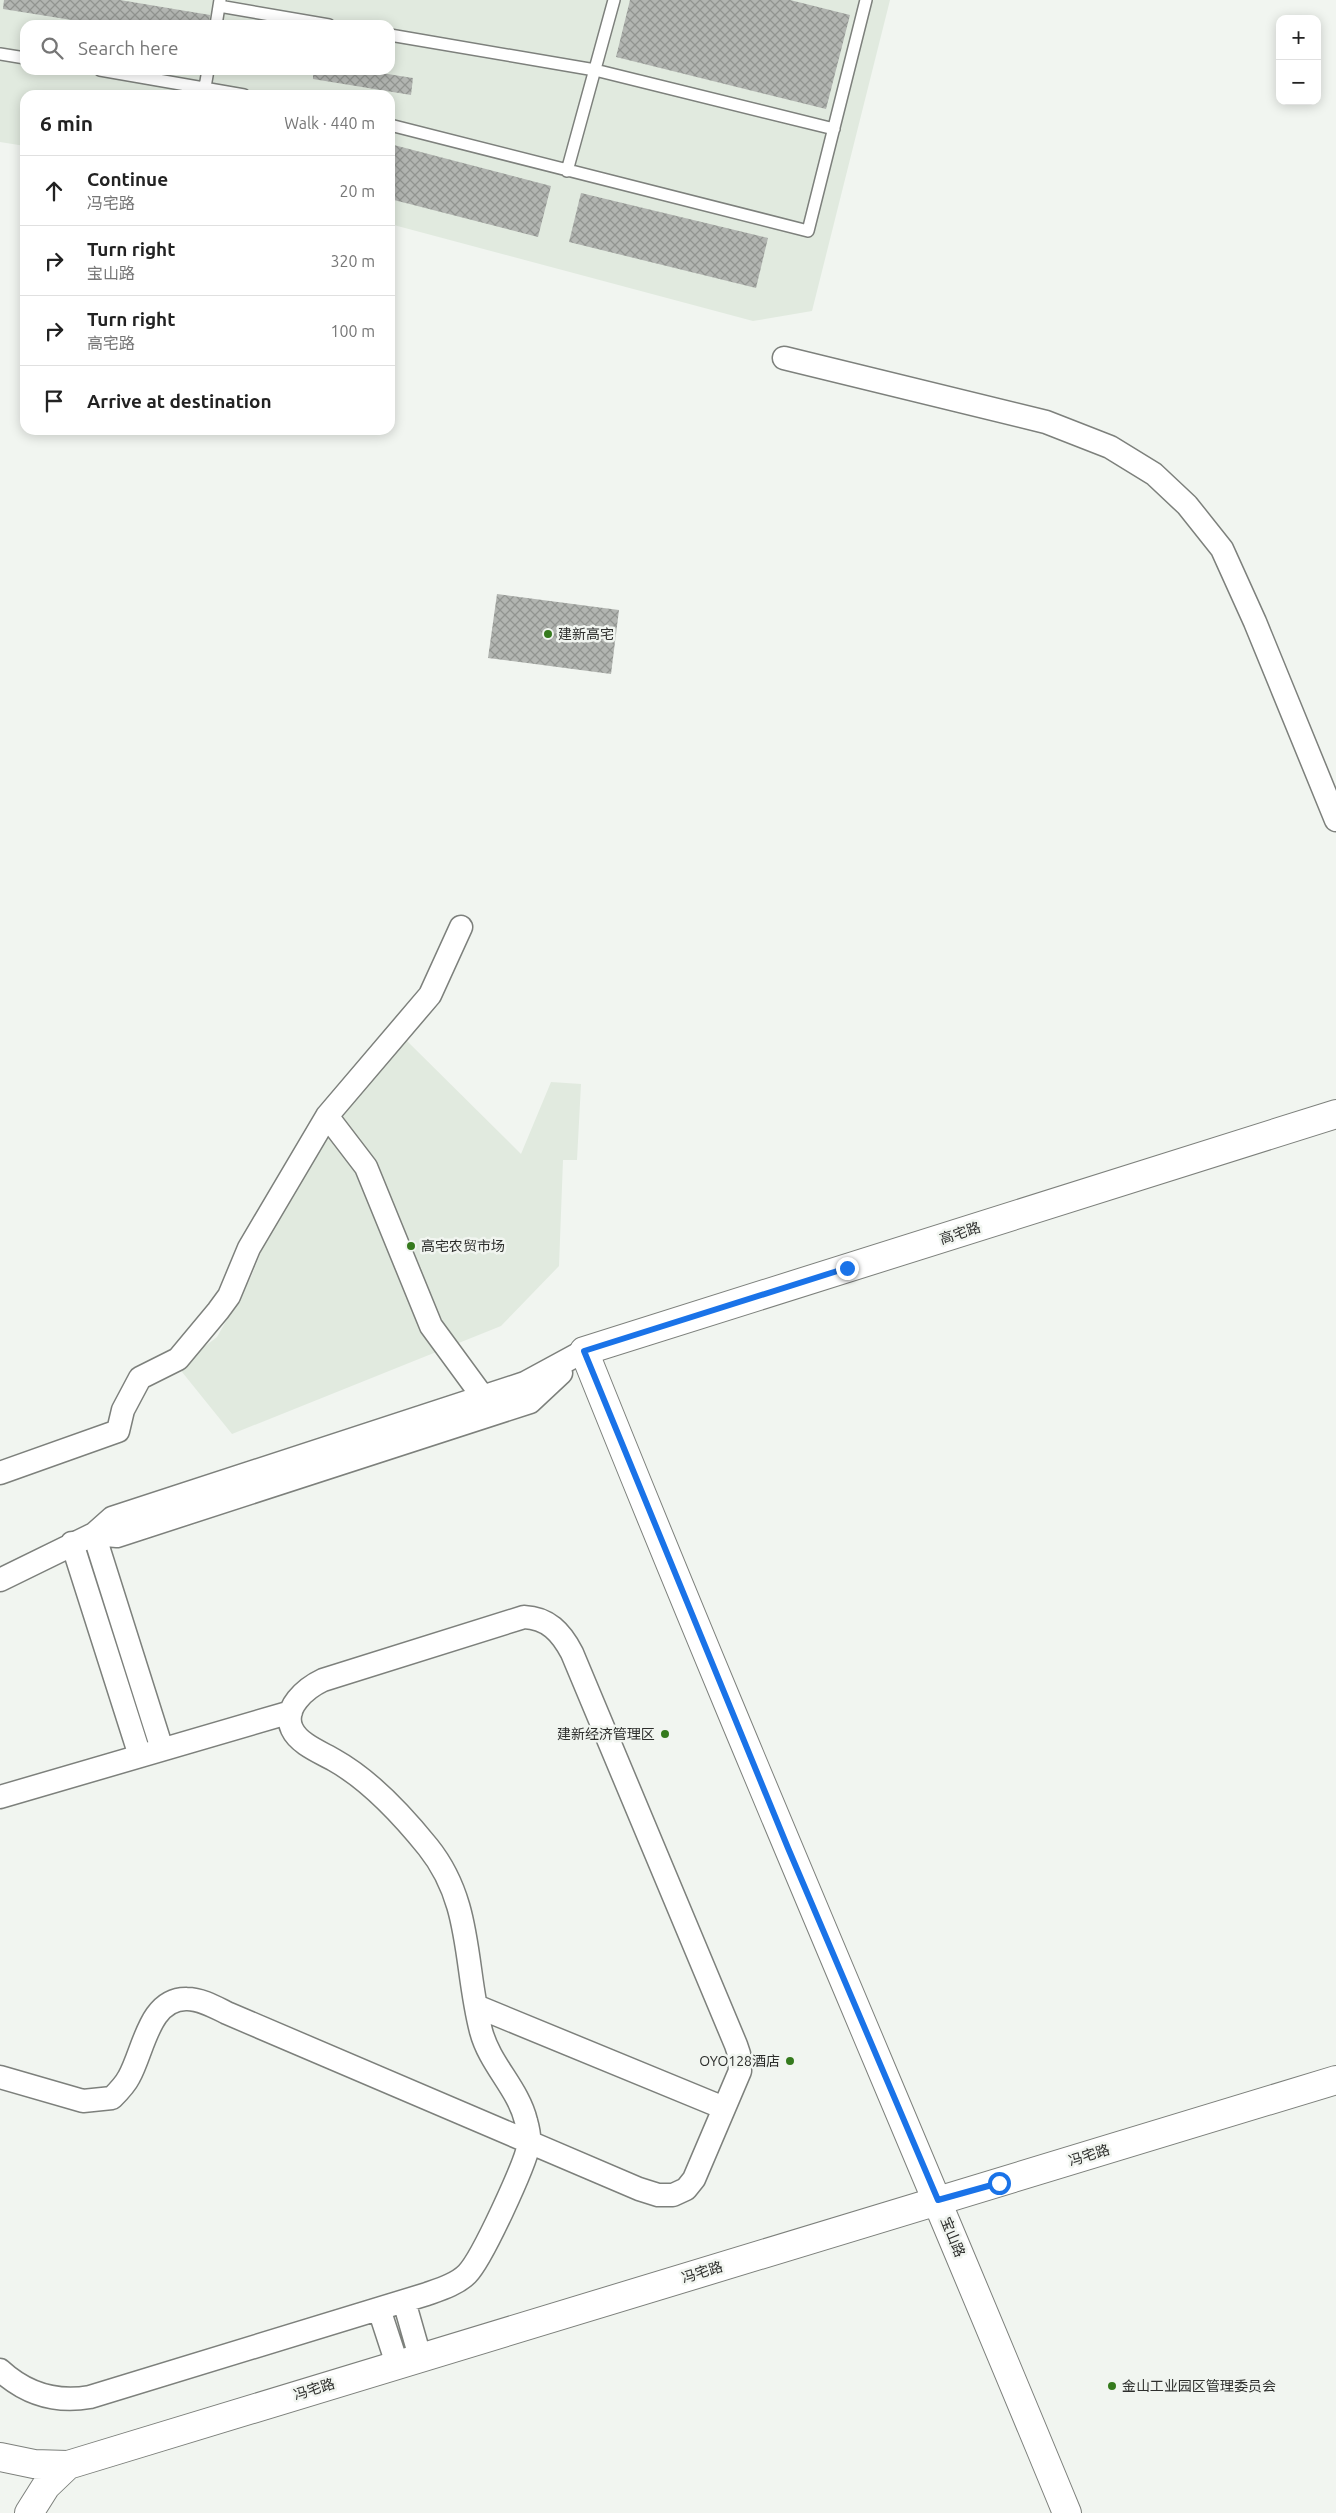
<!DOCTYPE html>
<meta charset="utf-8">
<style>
:root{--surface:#fff;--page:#f2f2f2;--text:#222;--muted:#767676;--line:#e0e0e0}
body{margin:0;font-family:Ubuntu,"Noto Sans SC",sans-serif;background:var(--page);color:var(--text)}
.controls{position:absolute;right:15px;top:15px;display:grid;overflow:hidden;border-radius:10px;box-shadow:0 2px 12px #0003}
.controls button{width:45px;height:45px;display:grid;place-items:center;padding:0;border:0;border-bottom:1px solid var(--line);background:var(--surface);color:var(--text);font:25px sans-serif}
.stop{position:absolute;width:15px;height:15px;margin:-11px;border:4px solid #1a73e8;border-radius:50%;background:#fff}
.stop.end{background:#1a73e8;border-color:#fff;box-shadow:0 1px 5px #0008}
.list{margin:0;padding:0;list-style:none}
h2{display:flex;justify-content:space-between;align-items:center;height:65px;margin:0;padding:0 20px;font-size:21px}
h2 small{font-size:16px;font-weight:400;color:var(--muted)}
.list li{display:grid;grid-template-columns:32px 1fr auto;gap:15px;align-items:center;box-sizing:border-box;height:70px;padding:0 20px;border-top:1px solid var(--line)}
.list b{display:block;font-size:19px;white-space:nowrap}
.list p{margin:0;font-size:16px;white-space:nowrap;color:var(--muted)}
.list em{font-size:16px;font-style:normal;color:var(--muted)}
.icon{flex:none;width:28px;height:28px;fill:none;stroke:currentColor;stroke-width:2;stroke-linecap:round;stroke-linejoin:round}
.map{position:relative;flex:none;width:1336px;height:2513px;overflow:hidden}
.search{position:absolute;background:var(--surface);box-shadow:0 2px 12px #0003;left:20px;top:20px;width:375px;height:55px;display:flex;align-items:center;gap:12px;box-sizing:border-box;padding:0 18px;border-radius:15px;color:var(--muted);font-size:19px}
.panel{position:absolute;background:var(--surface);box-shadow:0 2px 12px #0003;left:20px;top:90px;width:375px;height:345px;border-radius:15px}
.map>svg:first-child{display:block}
</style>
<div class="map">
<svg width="1336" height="2513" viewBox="0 0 1336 2513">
<defs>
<pattern id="building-cross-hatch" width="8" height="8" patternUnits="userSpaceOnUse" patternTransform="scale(1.25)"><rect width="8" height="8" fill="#b2b5b1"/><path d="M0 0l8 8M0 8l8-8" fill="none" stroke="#919490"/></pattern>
</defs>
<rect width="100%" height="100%" fill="#f1f5f0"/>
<path fill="#e1eadf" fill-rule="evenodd" d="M0,0H890L812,311L753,321L390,224V95H25V146L0,142ZM25,25H390V70H25Z
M405,1039L521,1154L551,1082L581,1084L577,1160H563L559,1266L501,1326L232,1434L178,1367L217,1337L251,1277L271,1227L303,1162Z"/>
<path fill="url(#building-cross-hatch)" d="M4,0H120L210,15L209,25H103L3,9Z
M630,0H790L850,15L826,109L616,57Z
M313,70H362L413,78L411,95L313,79Z
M390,144L551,186L538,237L390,199Z
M581,193L768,238L756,288L569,242Z
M497,594L619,610L611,674L488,658Z"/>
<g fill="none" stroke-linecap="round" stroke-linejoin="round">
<defs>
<path id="lane" d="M219,6L329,25
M216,25L220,0
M390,35L595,70L834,129
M0,54L25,58
M100,70L244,95
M205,87L208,70
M390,125L808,231L866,0
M567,171L614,0"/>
<path id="street" d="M784,358L1046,422L1110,447L1154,474L1187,505L1222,549L1255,622L1336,820
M327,1116L366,1167L431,1326L483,1397
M0,1473L118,1431L123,1410L140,1378L178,1359L218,1311L229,1296L249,1248L327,1116L430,995L461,927
M94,1534L117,1536L530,1402L561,1373
M94,1534L162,1749
M72,1543L140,1756
M0,1580L94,1534L112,1518L525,1383L584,1351
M0,1797L291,1712
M476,2006L724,2108
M0,2077L83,2101L112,2098C119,2091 125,2085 129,2077C144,2050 149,1998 187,1999C201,1999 215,2007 227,2013L639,2189L658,2195H673L686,2189L694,2179L740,2071L739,2054L736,2045L572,1653C561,1632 548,1618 524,1617L323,1680C306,1688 282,1708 292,1729C299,1744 320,1752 334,1760C370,1780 403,1816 428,1847C473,1903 464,1966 481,2031C490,2065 518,2088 526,2121C528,2128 530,2137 529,2144C525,2165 482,2259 467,2274C457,2284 441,2289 427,2294L90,2397C56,2403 26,2394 0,2370
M404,2301L420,2357
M379,2309L397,2364"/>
<path id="secondary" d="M0,2457L34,2464L68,2465L1336,2080
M29,2513L46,2486L68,2465
M1067,2513C907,2125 740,1741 584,1351L1336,1114"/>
</defs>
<use href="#lane" stroke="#7d807c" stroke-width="14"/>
<use href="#street" stroke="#7d807c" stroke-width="25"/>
<use href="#secondary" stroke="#7d807c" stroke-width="30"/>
<use href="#lane" stroke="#fff" stroke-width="11"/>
<use href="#street" stroke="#fff" stroke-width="22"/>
<use href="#secondary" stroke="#fff" stroke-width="28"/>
</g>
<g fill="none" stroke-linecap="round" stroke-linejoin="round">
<path stroke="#1a73e8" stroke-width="6" d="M847,1268L584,1351L788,1848L938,2200L999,2183"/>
</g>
<g fill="#357a1d" stroke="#f1f5f0" stroke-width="2">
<circle cx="548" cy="634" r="5"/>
<circle cx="411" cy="1246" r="5"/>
<circle cx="665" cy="1734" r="5"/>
<circle cx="790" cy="2061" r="5"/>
<circle cx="1112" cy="2386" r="5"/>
</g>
<g text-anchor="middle" stroke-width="5" stroke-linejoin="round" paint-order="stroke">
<g font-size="14" fill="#2d2e2c" stroke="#f1f5f0" text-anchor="start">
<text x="558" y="639">建新高宅</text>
<text x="421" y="1251">高宅农贸市场</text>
<text x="655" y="1739" text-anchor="end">建新经济管理区</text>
<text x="780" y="2066" text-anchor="end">OYO128酒店</text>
<text x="1122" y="2391">金山工业园区管理委员会</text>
</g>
<g font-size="14" fill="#2d2e2c" stroke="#f1f5f0">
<text transform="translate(960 1233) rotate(-18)" y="5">高宅路</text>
<text transform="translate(1089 2155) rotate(-17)" y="5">冯宅路</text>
<text transform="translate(953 2237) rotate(68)" y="5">宝山路</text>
<text transform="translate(702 2272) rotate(-17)" y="5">冯宅路</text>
<text transform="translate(314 2389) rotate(-17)" y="5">冯宅路</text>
</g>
</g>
</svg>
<div class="controls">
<button>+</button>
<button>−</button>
</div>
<div class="stop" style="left:999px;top:2183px"></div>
<div class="stop end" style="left:847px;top:1268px"></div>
<div class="search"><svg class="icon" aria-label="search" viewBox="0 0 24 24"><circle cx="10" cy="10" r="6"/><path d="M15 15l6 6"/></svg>Search here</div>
<section class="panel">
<h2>6 min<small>Walk · 440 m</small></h2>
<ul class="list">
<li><svg class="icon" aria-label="ahead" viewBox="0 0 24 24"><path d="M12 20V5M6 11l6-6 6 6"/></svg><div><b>Continue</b><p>冯宅路</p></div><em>20 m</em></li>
<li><svg class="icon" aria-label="right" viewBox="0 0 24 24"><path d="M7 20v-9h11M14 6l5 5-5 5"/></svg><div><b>Turn right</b><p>宝山路</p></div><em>320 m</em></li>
<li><svg class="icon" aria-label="right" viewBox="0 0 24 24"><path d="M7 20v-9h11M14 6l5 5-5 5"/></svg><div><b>Turn right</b><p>高宅路</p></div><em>100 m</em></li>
<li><svg class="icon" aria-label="arrive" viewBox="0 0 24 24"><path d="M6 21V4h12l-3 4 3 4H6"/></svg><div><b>Arrive at destination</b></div></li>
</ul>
</section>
</div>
